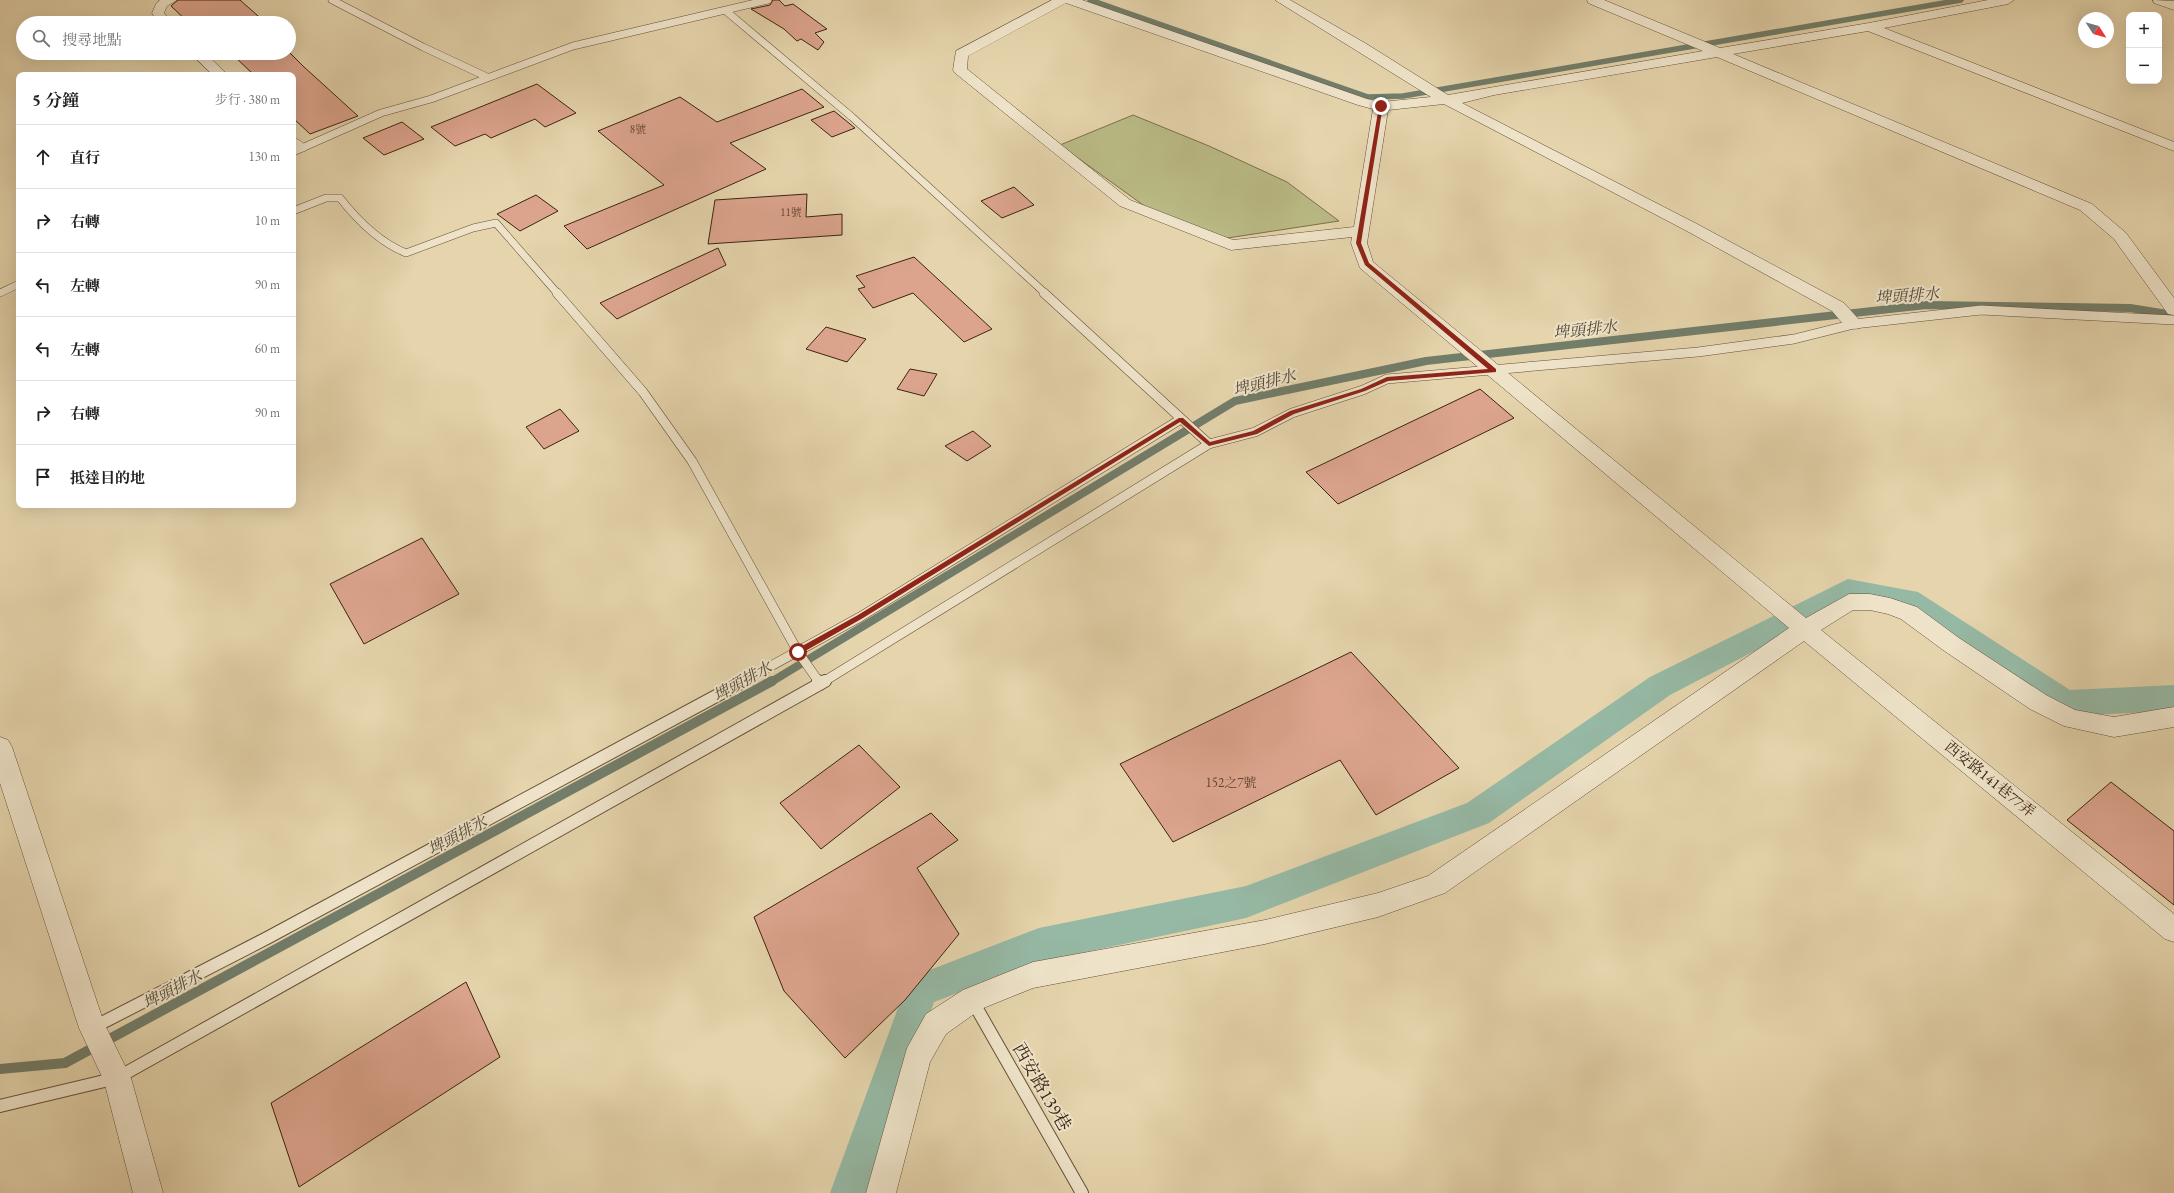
<!DOCTYPE html>
<html lang="zh-TW">
<meta charset="utf-8">
<style>
:root{--surface:#fff;--page:#f2f2f2;--text:#202124;--muted:#757577;--line:#e0e0e0}
body{margin:0;font-family:"EB Garamond","Noto Serif TC",serif;background:var(--page);color:var(--text)}
.controls{position:absolute;right:12px;top:12px;display:grid;overflow:hidden;border-radius:8px;box-shadow:0 4px 16px #0002}
.controls button{width:36px;height:36px;display:grid;place-items:center;padding:0;border:0;border-bottom:1px solid var(--line);background:var(--surface);color:var(--text);font:20px sans-serif}
.compass{position:absolute;left:2078px;top:12px;width:36px;height:36px;border-radius:50%;background:var(--surface);box-shadow:0 4px 16px #0002;rotate:126deg}
.stop{position:absolute;width:12px;height:12px;margin:-9px;border:3px solid #8f2418;border-radius:50%;background:#fff}
.stop.end{background:#8f2418;border-color:#fff;box-shadow:0 1px 4px #0008}
.list{margin:0;padding:0;list-style:none}
h2{display:flex;justify-content:space-between;align-items:center;height:52px;margin:0;padding:0 16px;font-size:17px}
h2 small{font-size:13px;font-weight:400;color:var(--muted)}
.list li{display:grid;grid-template-columns:26px 1fr auto;gap:12px;align-items:center;box-sizing:border-box;height:64px;padding:0 16px;border-top:1px solid var(--line)}
.list b{display:block;font-size:15px;white-space:nowrap}
.list em{font-size:13px;font-style:normal;color:var(--muted)}
.icon{flex:none;width:22px;height:22px;fill:none;stroke:currentColor;stroke-width:2;stroke-linecap:round;stroke-linejoin:round}
.map{position:relative;flex:none;width:2174px;height:1193px;overflow:hidden}
.search{position:absolute;background:var(--surface);box-shadow:0 4px 16px #0002;left:16px;top:16px;width:280px;height:44px;display:flex;align-items:center;gap:10px;box-sizing:border-box;padding:0 14px;border-radius:22px;color:var(--muted);font-size:15px}
.panel{position:absolute;background:var(--surface);box-shadow:0 4px 16px #0002;left:16px;top:72px;width:280px;height:436px;border-radius:8px}
.map>svg:first-child{display:block}
</style>
<div class="map">
<svg width="2174" height="1193" viewBox="0 0 2174 1193">
<rect width="100%" height="100%" fill="#e5d4ac"/>
<filter id="stains"><feTurbulence type="fractalNoise" baseFrequency=".005" numOctaves="4"/><feColorMatrix values="0 0 0 0 .2 0 0 0 0 .09 0 0 0 0 .02 0 0 0 .5 -.17"/></filter>
<radialGradient id="worn" r=".72"><stop offset=".6" stop-color="#630" stop-opacity="0"/><stop offset="1" stop-color="#630" stop-opacity=".3"/></radialGradient>
<path fill="#babb86" stroke="#7b704c" d="M1133,115L1209,146L1287,182L1339,221L1221,239L1150,210L1060,145Z"/>
<g fill="none" stroke-linecap="round" stroke-linejoin="round">
<path stroke="#727d6a" stroke-width="5.5" d="M1090,0L1368,97L1403,96L1961,0"/>
<path stroke="#727d6a" stroke-width="8" d="M771,682L1235,401L1426,361L1926,305L2130,308L2174,315"/>
<path stroke="#727d6a" stroke-width="10" d="M0,1069L65,1063L772,681"/>
<path fill="#96b9a5" fill-rule="evenodd" d="M1848,579L1918,592L2070,690L2174,685V711L2065,716L2054,712L1901,610L1851,601L1670,695L1489,823L1246,918L1039,962L934,1002L870,1193H830L909,978L1039,928L1246,886L1467,803L1650,677Z"/>
</g>
<path fill="#dca48d" stroke="#3c2412" d="M178,0H240L266,23H189L171,6Z
M773,0H779L785,6L793,4L827,29L815,33L824,42L818,50L801,39L797,41L784,29L751,9L770,5Z
M289,52L303,66L358,116L310,134L293,118V75H254L233,55L238,53Z
M537,84L576,113L545,127L535,119L491,138L485,134L455,146L431,127Z
M802,89L824,107L730,143L766,169L587,249L564,226L664,185L598,131L680,97L717,122Z
M834,111L855,128L832,137L811,120Z
M402,122L424,139L384,155L363,138Z
M1014,187L1034,205L1002,218L981,201Z
M807,194L806,217L842,214V235L708,244L715,200Z
M536,195L558,211L520,231L497,214Z
M718,248L726,265L617,319L600,303Z
M914,257L992,329L964,342L913,293L873,308L858,289L865,287L856,276Z
M826,327L866,339L847,362L806,349Z
M910,369L937,374L924,396L897,389Z
M1480,389L1514,418L1338,504L1306,472Z
M560,409L579,431L544,449L526,427Z
M973,431L991,446L967,461L945,446Z
M422,538L459,594L364,644L330,584Z
M1351,652L1459,768L1376,815L1340,760L1173,842L1120,764Z
M859,745L900,787L821,849L780,803Z
M2111,782L2174,831V905L2067,820Z
M931,813L958,840L917,868L959,934L905,1000L845,1058L784,991L754,917Z
M466,982L500,1057L299,1187L271,1103Z"/>
<g fill="none" stroke-linecap="round" stroke-linejoin="round">
<defs>
<path id="service-far2" d="M332,0L423,47L487,77
M726,11L852,117L1046,294
M293,152L381,113L431,99L573,46L768,0
M293,211L326,198H340C358,221 379,242 406,253L473,228L496,223L558,294
M0,293L19,284"/>
<path id="service-far1" d="M557,293L643,392L692,461L798,652L819,682
M1044,293L1209,444
M742,682L860,617L1181,419
M823,682L1209,444L1255,432L1292,413L1363,390L1387,379L1698,352L1794,339L1854,324L1981,310L2174,320"/>
<path id="service" d="M818,681L820,684
M972,1000L1082,1193
M92,1028L267,938L744,681
M0,1106L117,1078L825,681"/>
<path id="minor" d="M160,0H177L167,6L164,13L172,23H158L152,13L156,4Z
M1052,0H1082L1367,99L1381,102L1431,97L1275,0H1290L1365,43L1448,95L1703,51L1588,3L1587,0H1604L1720,48L1869,23L1988,0H2014L2008,4L1884,28L2174,142V151L1868,31L1733,54L2092,204L2126,233L2174,298V315L2168,314L2114,239L2080,210L1717,57L1494,95L1462,103L1697,224L1844,303L1863,324L1860,328C1847,332 1840,320 1832,311L1685,230L1444,104L1388,110L1367,243L1373,262L1806,618L1849,594H1870L1890,598L1917,607L1959,638L2046,695L2075,710L2114,717L2174,707V727L2114,737L2064,726L2030,709L1943,650L1901,619L1888,614L1870,610H1853L1821,630L2174,914V942L2165,939L1804,641L1445,893L1378,917L1265,944L1033,988L981,1009L946,1034L930,1062L896,1193H866L907,1048L926,1014L963,990L1033,962L1265,920L1378,893L1428,876L1789,628L1360,268L1351,243L1352,237L1231,250L1120,206L955,73L953,70L956,51ZM1066,3L1358,105L1373,109L1354,227L1233,240L1130,200L967,69L968,56Z
M2153,0L2174,1V10L2154,3Z
M190,53H205L228,75H213Z
M293,138C299,139 304,143 307,148L305,151L300,152L293,150Z
M0,737L8,740L12,747L104,1023L131,1078L163,1193H133L104,1081L79,1028L0,783Z"/>
</defs>
<use href="#service-far2" stroke="#665038" stroke-width="8"/>
<use href="#service-far1" stroke="#665038" stroke-width="10"/>
<use href="#service" stroke="#665038" stroke-width="14"/>
<use href="#minor" stroke="#665038" stroke-width="1"/>
<use href="#service-far2" stroke="#eee3c9" stroke-width="7"/>
<use href="#service-far1" stroke="#eee3c9" stroke-width="9"/>
<use href="#service" stroke="#eee3c9" stroke-width="12"/>
<use href="#minor" fill="#eee3c9" fill-rule="evenodd"/>
</g>
<path fill="#8f2418" d="M1383,105L1361,243L1369,263L1496,369V372L1388,381L1365,391L1294,414L1257,434L1209,446L1180,422L863,618L800,654H795V650L858,615L1179,418H1183L1210,442L1253,431L1290,411L1361,389L1387,377L1488,369L1365,265L1356,243L1379,106Z"/>
<g text-anchor="middle" stroke-width="4" stroke-linejoin="round" paint-order="stroke">
<g font-size="11" fill="#644431">
<text x="638" y="133">8號</text>
<text x="791" y="216">11號</text>
</g>
<g font-size="13" fill="#644431">
<text x="1231" y="787">152之7號</text>
</g>
<g font-size="15" fill="#3c2412" stroke="#eee3c9">
<text transform="translate(1990 779) rotate(39)" y="5">西安路141巷77弄</text>
</g>
<g font-size="16" font-style="italic" fill="#524937" stroke="#eee3c9">
<text transform="translate(1907 295) rotate(-4)" y="6">埤頭排水</text>
<text transform="translate(1585 329) rotate(-6)" y="6">埤頭排水</text>
<text transform="translate(1264 382) rotate(-14)" y="6">埤頭排水</text>
<text transform="translate(742 681) rotate(-29)" y="6">埤頭排水</text>
<text transform="translate(457 835) rotate(-28)" y="6">埤頭排水</text>
<text transform="translate(172 989) rotate(-28)" y="6">埤頭排水</text>
</g>
<g font-size="18" fill="#3c2412" stroke="#eee3c9">
<text transform="translate(1042 1087) rotate(60)" y="6">西安路139巷</text>
</g>
</g>
<rect width="100%" height="100%" filter="url(#stains)"/>
<rect width="100%" height="100%" fill="url(#worn)"/>
</svg>
<div class="controls">
<button>+</button>
<button>−</button>
</div>
<svg class="compass" viewBox="-18 -18 36 36"><path d="M0-13l5 13h-10z" fill="#e53935"/><path d="M0 13l5-13h-10z" fill="#757577"/></svg>
<div class="stop" style="left:798px;top:652px"></div>
<div class="stop end" style="left:1381px;top:106px"></div>
<div class="search"><svg class="icon" aria-label="search" viewBox="0 0 24 24"><circle cx="10" cy="10" r="6"/><path d="M15 15l6 6"/></svg>搜尋地點</div>
<section class="panel">
<h2>5 分鐘<small>步行 · 380 m</small></h2>
<ul class="list">
<li><svg class="icon" aria-label="ahead" viewBox="0 0 24 24"><path d="M12 20V5M6 11l6-6 6 6"/></svg><div><b>直行</b></div><em>130 m</em></li>
<li><svg class="icon" aria-label="right" viewBox="0 0 24 24"><path d="M7 20v-9h11M14 6l5 5-5 5"/></svg><div><b>右轉</b></div><em>10 m</em></li>
<li><svg class="icon" aria-label="left" viewBox="0 0 24 24"><path d="M17 20v-9H6M10 6l-5 5 5 5"/></svg><div><b>左轉</b></div><em>90 m</em></li>
<li><svg class="icon" aria-label="left" viewBox="0 0 24 24"><path d="M17 20v-9H6M10 6l-5 5 5 5"/></svg><div><b>左轉</b></div><em>60 m</em></li>
<li><svg class="icon" aria-label="right" viewBox="0 0 24 24"><path d="M7 20v-9h11M14 6l5 5-5 5"/></svg><div><b>右轉</b></div><em>90 m</em></li>
<li><svg class="icon" aria-label="arrive" viewBox="0 0 24 24"><path d="M6 21V4h12l-3 4 3 4H6"/></svg><div><b>抵達目的地</b></div></li>
</ul>
</section>
</div>
